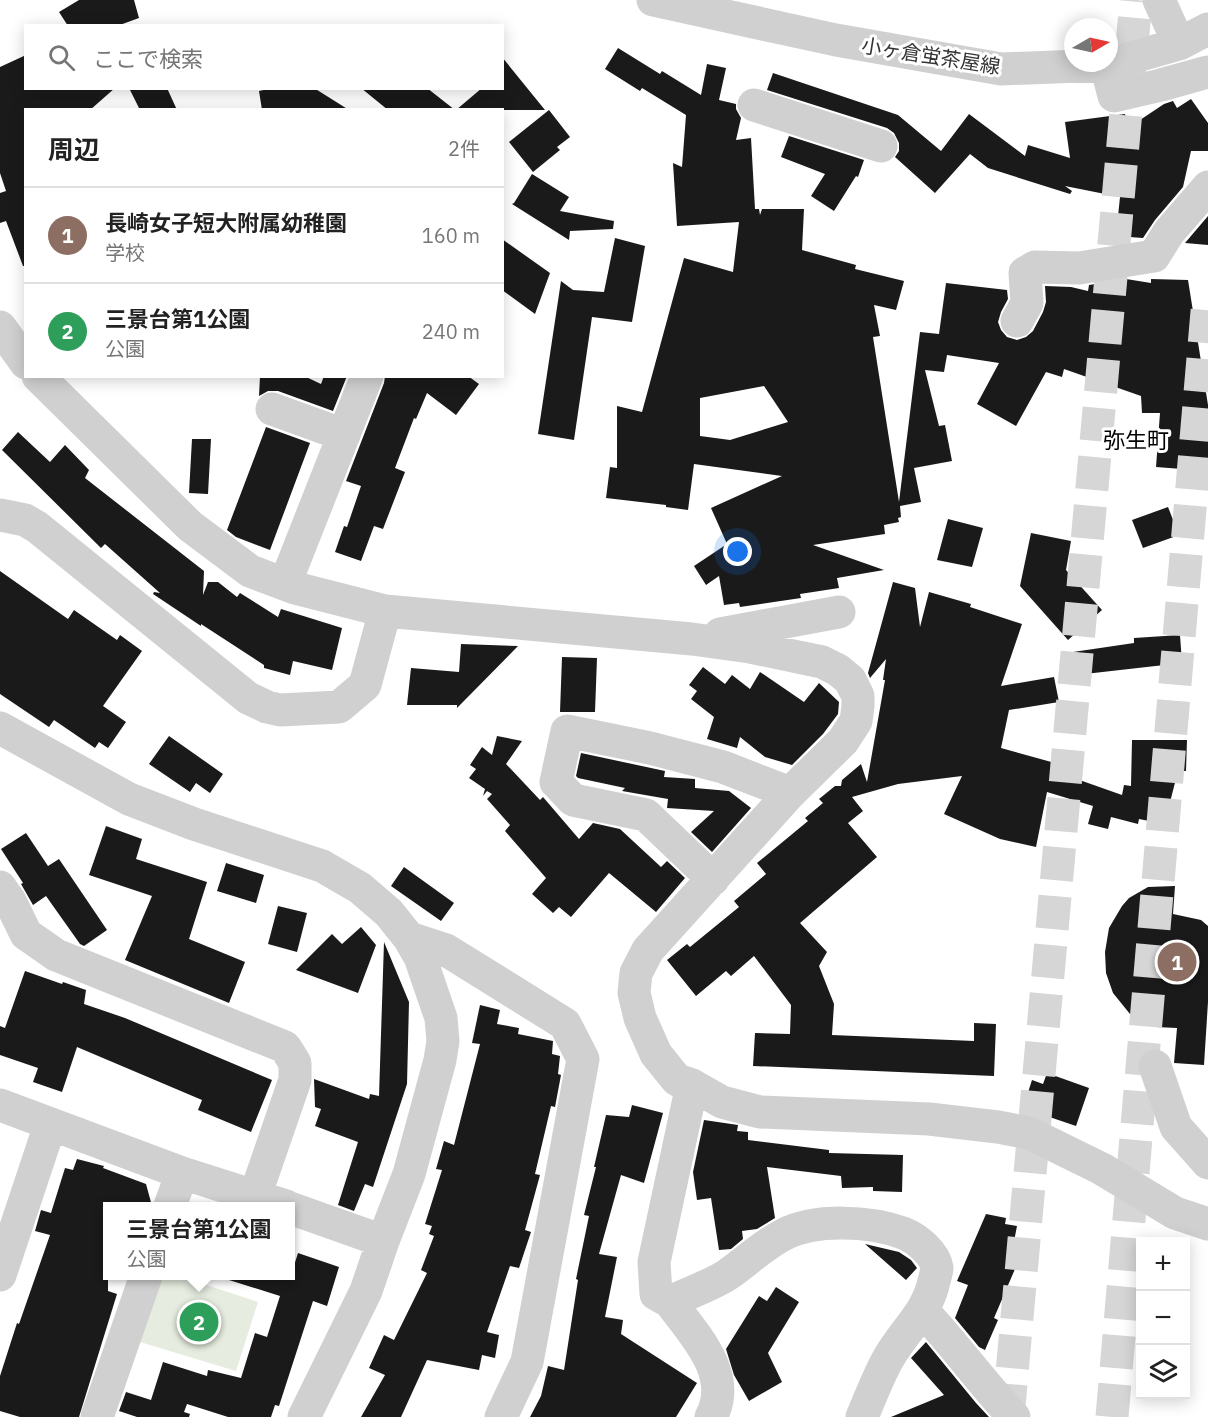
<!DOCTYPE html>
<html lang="ja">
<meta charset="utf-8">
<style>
:root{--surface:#fff;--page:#f6f6f6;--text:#222;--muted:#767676;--line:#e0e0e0;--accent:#2563eb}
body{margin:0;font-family:"IBM Plex Sans","Noto Sans JP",sans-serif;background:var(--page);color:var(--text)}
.controls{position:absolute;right:18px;bottom:18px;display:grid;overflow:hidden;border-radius:0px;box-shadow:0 3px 15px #0003}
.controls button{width:54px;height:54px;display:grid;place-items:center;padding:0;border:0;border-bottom:2px solid var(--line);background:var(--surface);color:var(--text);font:30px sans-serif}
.compass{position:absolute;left:1064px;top:18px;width:54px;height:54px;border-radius:50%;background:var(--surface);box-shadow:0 3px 15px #0003;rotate:81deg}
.you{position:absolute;left:738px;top:552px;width:21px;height:21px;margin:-15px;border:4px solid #fff;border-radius:50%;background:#1a73e8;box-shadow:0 0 0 9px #1a73e833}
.badge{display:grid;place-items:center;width:39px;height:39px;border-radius:50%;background:var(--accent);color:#fff;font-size:20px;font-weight:700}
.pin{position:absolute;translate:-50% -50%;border:3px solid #fff;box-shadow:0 2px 6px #0006}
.popup{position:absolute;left:103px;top:1202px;width:192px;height:78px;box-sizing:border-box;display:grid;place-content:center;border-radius:0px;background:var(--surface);filter:drop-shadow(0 2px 4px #0005);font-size:20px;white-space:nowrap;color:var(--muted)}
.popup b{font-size:22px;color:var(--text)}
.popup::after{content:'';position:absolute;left:50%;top:100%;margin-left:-12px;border:12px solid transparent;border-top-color:var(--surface)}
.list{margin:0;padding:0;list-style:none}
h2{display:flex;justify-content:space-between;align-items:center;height:78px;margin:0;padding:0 24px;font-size:26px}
h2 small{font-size:20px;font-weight:400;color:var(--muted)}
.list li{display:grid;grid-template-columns:39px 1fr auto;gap:18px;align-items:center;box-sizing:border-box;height:96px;padding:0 24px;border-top:2px solid var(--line)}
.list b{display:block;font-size:22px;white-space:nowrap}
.list p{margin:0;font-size:20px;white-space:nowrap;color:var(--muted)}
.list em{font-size:20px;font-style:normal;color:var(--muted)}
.icon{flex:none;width:33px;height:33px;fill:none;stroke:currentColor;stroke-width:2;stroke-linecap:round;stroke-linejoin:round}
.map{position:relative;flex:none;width:1208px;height:1417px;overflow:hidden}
.search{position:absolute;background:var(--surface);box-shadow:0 3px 15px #0003;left:24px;top:24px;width:480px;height:66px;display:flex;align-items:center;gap:15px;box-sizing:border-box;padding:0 21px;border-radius:0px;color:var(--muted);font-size:22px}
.panel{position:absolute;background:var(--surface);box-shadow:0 3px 15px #0003;left:24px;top:108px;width:480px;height:270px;border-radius:0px}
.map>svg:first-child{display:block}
</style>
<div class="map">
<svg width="1208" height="1417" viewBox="0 0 1208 1417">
<rect width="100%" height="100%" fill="#fff"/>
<path fill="#e6ecdf" d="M162,1276H179L258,1302L236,1371L140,1342Z"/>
<path fill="#1a1a1a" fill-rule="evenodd" d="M79,0H134L139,18L117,26H68L59,12Z
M618,48L660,74L662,71L701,95L707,64L726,68L719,100L736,104V109L741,118L736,140L751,138L755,209H759L760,215L762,209H804L802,250L856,265L855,269L904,281L896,310L874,305L880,336L873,337L899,502L920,332L939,334L946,283L1007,290L1008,299L1001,312L998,322L1001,330L1007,337L1017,340L1026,337L1033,331L1043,312L1046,302L1045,286L1071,287L1088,291L1089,285L1126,279L1151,283V279L1188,280L1208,405V471L1156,467L1160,413H1142L1141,396L1064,369L1062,377L1046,372L1016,426L977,404L999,363L947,355L944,372L925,370L939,426L945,425L952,461L914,468L921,502L900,506L901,517L898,518L899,522L884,525L885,534L813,545L884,570L837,578L839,588L800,594L801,598L740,607L739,603L724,605L719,576L706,585L694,566L727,544L711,508L782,476L694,464L688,510L666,507V505L606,498L610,467L617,468V406L642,412L684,258L733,272L739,222L677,226L673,163L682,167L686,115L642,88L640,91L605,69ZM764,386L788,422L730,440L700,436V398Z
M26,55V88H115L90,110H26V266H23L6,221L0,223V193L6,191L0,173V67Z
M502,57L545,110H456L482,88H502Z
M773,73L898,115L941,151L969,114L1025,156L1028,145L1070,158L1065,122L1125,114L1128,128L1164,104L1173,101L1177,108L1191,99L1208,123V151H1191L1183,187L1155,220L1143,238L1116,236L1120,197L1065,186L1072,191L1070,194L988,168L970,154L935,193L895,157L899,151V143L894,133L887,128L767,90Z
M129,88H167L177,110H140Z
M273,88H314L349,110H262L259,91Z
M361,88H427L455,110H388Z
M549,110L570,137L557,147L560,150L533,172L509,142Z
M789,136L864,160L858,177L856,176L834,211L811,196L825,174L781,157Z
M532,174L569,197L560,211L614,221L613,229L570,231L569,240L512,204L514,203Z
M1208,216V245L1185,243Z
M615,238L645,246L632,322L592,317L574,440L538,434L561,281L573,290L604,292Z
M502,239L550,273L535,314L502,290Z
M260,376H304L321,384L324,376H347L333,411L278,391H268L259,396Z
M385,376H468L479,384L456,415L427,393L416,419L414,418L395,468L405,472L383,529L374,526L361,561L335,552L344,526L347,527L361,486L346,481L384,383Z
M266,427L310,443L270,550L236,537L227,530Z
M18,432L50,462L65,445L89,470L85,478L204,571L203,595L208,582H218L237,597L240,593L278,617L281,609L342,628L332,670L293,661L290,675L264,668V665L201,624V626L153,594L154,592L160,593L105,544L101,548L2,450Z
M192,439H211L208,494L189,493Z
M1168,507L1179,535L1143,548L1132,520Z
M948,519L983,528L972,567L937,560Z
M1031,533L1071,541L1066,570L1102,610L1068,640L1020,586Z
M0,571L68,619L74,610L117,640L120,635L142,651L103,706L126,722L108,748L99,742L95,748L54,720L49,727L0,694Z
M893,582L915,588L920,627L929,592L971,604L970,607L1022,624L1001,686L1054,677L1059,702L1009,710L1001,748L1055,763L1054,771L1122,795L1124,785L1131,786L1132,740H1187L1186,771H1178L1168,810L1162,809L1159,823L1139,819L1138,824L1111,817L1108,829L1088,824L1093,806L1047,792L1036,847L1000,839L944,814L962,776L898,784L852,797L863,811L848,823L877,857L800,923L827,952L819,966L834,1004L832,1035L974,1041V1023L996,1024L994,1076L753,1066L755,1033L790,1034L791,1005L754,956L731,976L726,971L696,996L667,960L687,944L690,947L739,907L734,901L766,874L757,863L808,821L805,818L823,803L819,799L835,786H841L842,780L861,764L867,782L885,680H883L886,659L870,678L868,673Z
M1180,635L1182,663L1076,675L1073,652L1134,643V638Z
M461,644L518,646L457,708V705H407L411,668L459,672Z
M562,657L597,658L595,712H560Z
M703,667L725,684L732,675L750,689L760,672L804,702L819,683L839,702L838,714L823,734L792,765L765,757L740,737L737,748L707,739L714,717L691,699L697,691L689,685Z
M169,736L223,774L210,793L196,783L190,792L149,764Z
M497,736L522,741L506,764L540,800L543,797L579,839L593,823L620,829L661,867L667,861L685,878L656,912L609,873L571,917L559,907L553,913L532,894L546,878L505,831L510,825L487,799L492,794L487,791L483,796L485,789L469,778L476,769L470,765L482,747L492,755Z
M581,753L665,771L664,777L695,779V788L729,791L751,808L712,852L691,832L714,811L667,808L668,799L622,791L625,788L578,778L576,776Z
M106,826L142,839L136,859L207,882L189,939L245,962L229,1003L125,960L152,896L89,875Z
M26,833L48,866L59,859L107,930L84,946L80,944L46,896L33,905L21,884L23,883L1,849Z
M226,863L264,875L256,903L217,891Z
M404,867L454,903L441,921L391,886Z
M1175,886L1173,914L1201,920L1208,926V1002L1204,1065L1174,1063L1177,1028L1156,1027L1130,1014L1113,993L1106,973L1105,952L1109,928L1122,906L1129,898L1148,887Z
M278,906L307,913L297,952L268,944Z
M361,927L376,945L358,993L296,970L332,934L342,944Z
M384,942L409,1002L407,1084L373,1187L365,1184L354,1211L338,1205L358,1142L315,1126L321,1109L315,1107L314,1079L369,1099L370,1094L379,1096Z
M25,971L62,984L63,982L86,990L84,1004L125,1018L272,1080L251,1132L198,1110L202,1100L77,1047L62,1092L33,1082L38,1068L0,1055V1026L5,1028Z
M480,1005L500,1010L497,1024L519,1028L518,1034L553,1041L552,1054L560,1056L558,1074L561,1075L555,1107L551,1106L535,1174L540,1175L525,1230L531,1232L519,1268L510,1266L487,1332L499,1335L495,1358L482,1355L479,1370L427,1360L401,1417H361L385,1375L369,1368L384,1335L394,1340L427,1273L421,1270L434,1236L429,1234L432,1226L425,1224L442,1170L436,1169L444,1141L454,1145L480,1044L472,1043Z
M1047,1073L1089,1088L1076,1126L1023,1108L1032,1080L1043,1084Z
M632,1105L663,1113L644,1183L621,1175L599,1254L617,1257L605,1317L623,1320L621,1334L697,1383L676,1417H530L541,1396L548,1366L564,1370L578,1280L576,1279L589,1216L584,1215L596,1167H594L606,1115L629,1117Z
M704,1120L738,1125L737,1131L748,1132V1140L829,1150V1153L903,1155L902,1192L873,1191V1187L842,1188L841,1176L767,1167L775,1218L757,1229L742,1231L743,1239L731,1249L719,1250L711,1198L697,1200L693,1172Z
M77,1159L104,1166L103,1168L146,1184L152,1206H108V1291L117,1294L79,1417H20L0,1411V1376L17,1323L19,1324L50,1235L35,1231L41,1210L51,1213L65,1168L73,1170Z
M986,1214L1006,1218L1005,1224L1017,1226L1009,1267L1015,1269L994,1318L998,1320L985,1350L979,1347L955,1318L968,1285L957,1281Z
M865,1244L899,1252L911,1260L917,1268L906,1280Z
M298,1253L339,1267L327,1306L313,1301L279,1406L275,1405L271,1417H228L187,1404L184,1412L190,1414L189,1417H137L119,1411L126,1392L151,1400L163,1362L207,1376L208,1370L241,1378L255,1333L267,1337L280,1296L229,1280V1275H291Z
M776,1287L799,1302L768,1353L782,1382L749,1401L734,1375L726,1349L759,1296L767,1301Z
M926,1342L976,1403L989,1417H891L944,1395L911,1358Z"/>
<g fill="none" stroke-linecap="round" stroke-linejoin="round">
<path stroke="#d6d6d6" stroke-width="33" stroke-dasharray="33 16" stroke-linecap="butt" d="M1008,1417L1136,0
M1112,1417L1208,300"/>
<path stroke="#d0d0d0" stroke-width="33" d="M653,0L836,40L1001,69L1106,65L1179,44L1208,29
M1159,0L1179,44
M1106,65L1114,96L1161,85L1208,72
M754,105L881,146
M1017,321L1027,303L1025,273L1035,267L1079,268L1154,256L1169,232L1208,187
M0,327L26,363
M38,376L190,526L250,571L295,588L385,611L692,639L750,647L822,662L838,670L850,680L858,696V706L856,721L843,741L790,793L648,950L636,973L634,993L640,1018L656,1054L677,1080L692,1085L722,1102L760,1112L929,1119L998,1127L1029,1133L1102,1169L1175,1213L1208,1224
M272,409L344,435
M0,515L25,520L37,527L248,698L267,707L280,710L339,707L365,685L385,611
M285,584L367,376
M720,634L839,612
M0,728L129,799L194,824L322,866L360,888L389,913L409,938L420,957L441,1018L443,1041L440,1060L409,1174L383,1241L366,1291L304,1417
M713,879L646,815L573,800L556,782L567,731L650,748L723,767L790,793
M0,887L10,901L26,934L56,955L285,1047L295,1063V1080L255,1196
M409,938L446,950L565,1024L583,1059L527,1362L501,1417
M1155,1066L1176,1127L1208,1163
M692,1085L654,1262L656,1294L670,1302C688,1293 710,1286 727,1275C746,1262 762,1246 783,1235C815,1218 870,1221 903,1233C916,1238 935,1253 937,1268C937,1271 935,1277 934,1281C928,1312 903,1332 888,1359C878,1377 870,1398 862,1417
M0,1105L182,1173L286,1206
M170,1206L182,1173
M290,1208L383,1241
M0,1275L50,1125
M670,1302C694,1334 734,1375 711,1417
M923,1311C955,1345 982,1383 1014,1417
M97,1417L146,1276"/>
</g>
<g text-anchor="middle" stroke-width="6" stroke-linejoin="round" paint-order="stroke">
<g font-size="20" fill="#333" stroke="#fff">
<text transform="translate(931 56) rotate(9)" y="7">小ヶ倉蛍茶屋線</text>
</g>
<g font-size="22" fill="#000" stroke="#fff">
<text x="1136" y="448">弥生町</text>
</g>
</g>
</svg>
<div class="controls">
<button>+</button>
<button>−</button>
<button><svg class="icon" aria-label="layers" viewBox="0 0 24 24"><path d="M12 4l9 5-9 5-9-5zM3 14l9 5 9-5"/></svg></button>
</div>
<svg class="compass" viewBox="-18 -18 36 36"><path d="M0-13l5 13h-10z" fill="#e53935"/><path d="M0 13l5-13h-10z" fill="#767676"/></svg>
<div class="you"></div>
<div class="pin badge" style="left:1177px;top:962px;background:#8d6e63">1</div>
<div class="pin badge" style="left:199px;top:1322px;background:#2e9e5b">2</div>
<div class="popup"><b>三景台第1公園</b>公園</div>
<div class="search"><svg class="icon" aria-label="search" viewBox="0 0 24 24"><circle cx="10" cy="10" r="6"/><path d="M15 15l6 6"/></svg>ここで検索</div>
<section class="panel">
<h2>周辺<small>2件</small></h2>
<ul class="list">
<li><span class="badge" style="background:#8d6e63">1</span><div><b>長崎女子短大附属幼稚園</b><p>学校</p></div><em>160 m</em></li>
<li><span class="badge" style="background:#2e9e5b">2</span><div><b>三景台第1公園</b><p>公園</p></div><em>240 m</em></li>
</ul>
</section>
</div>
